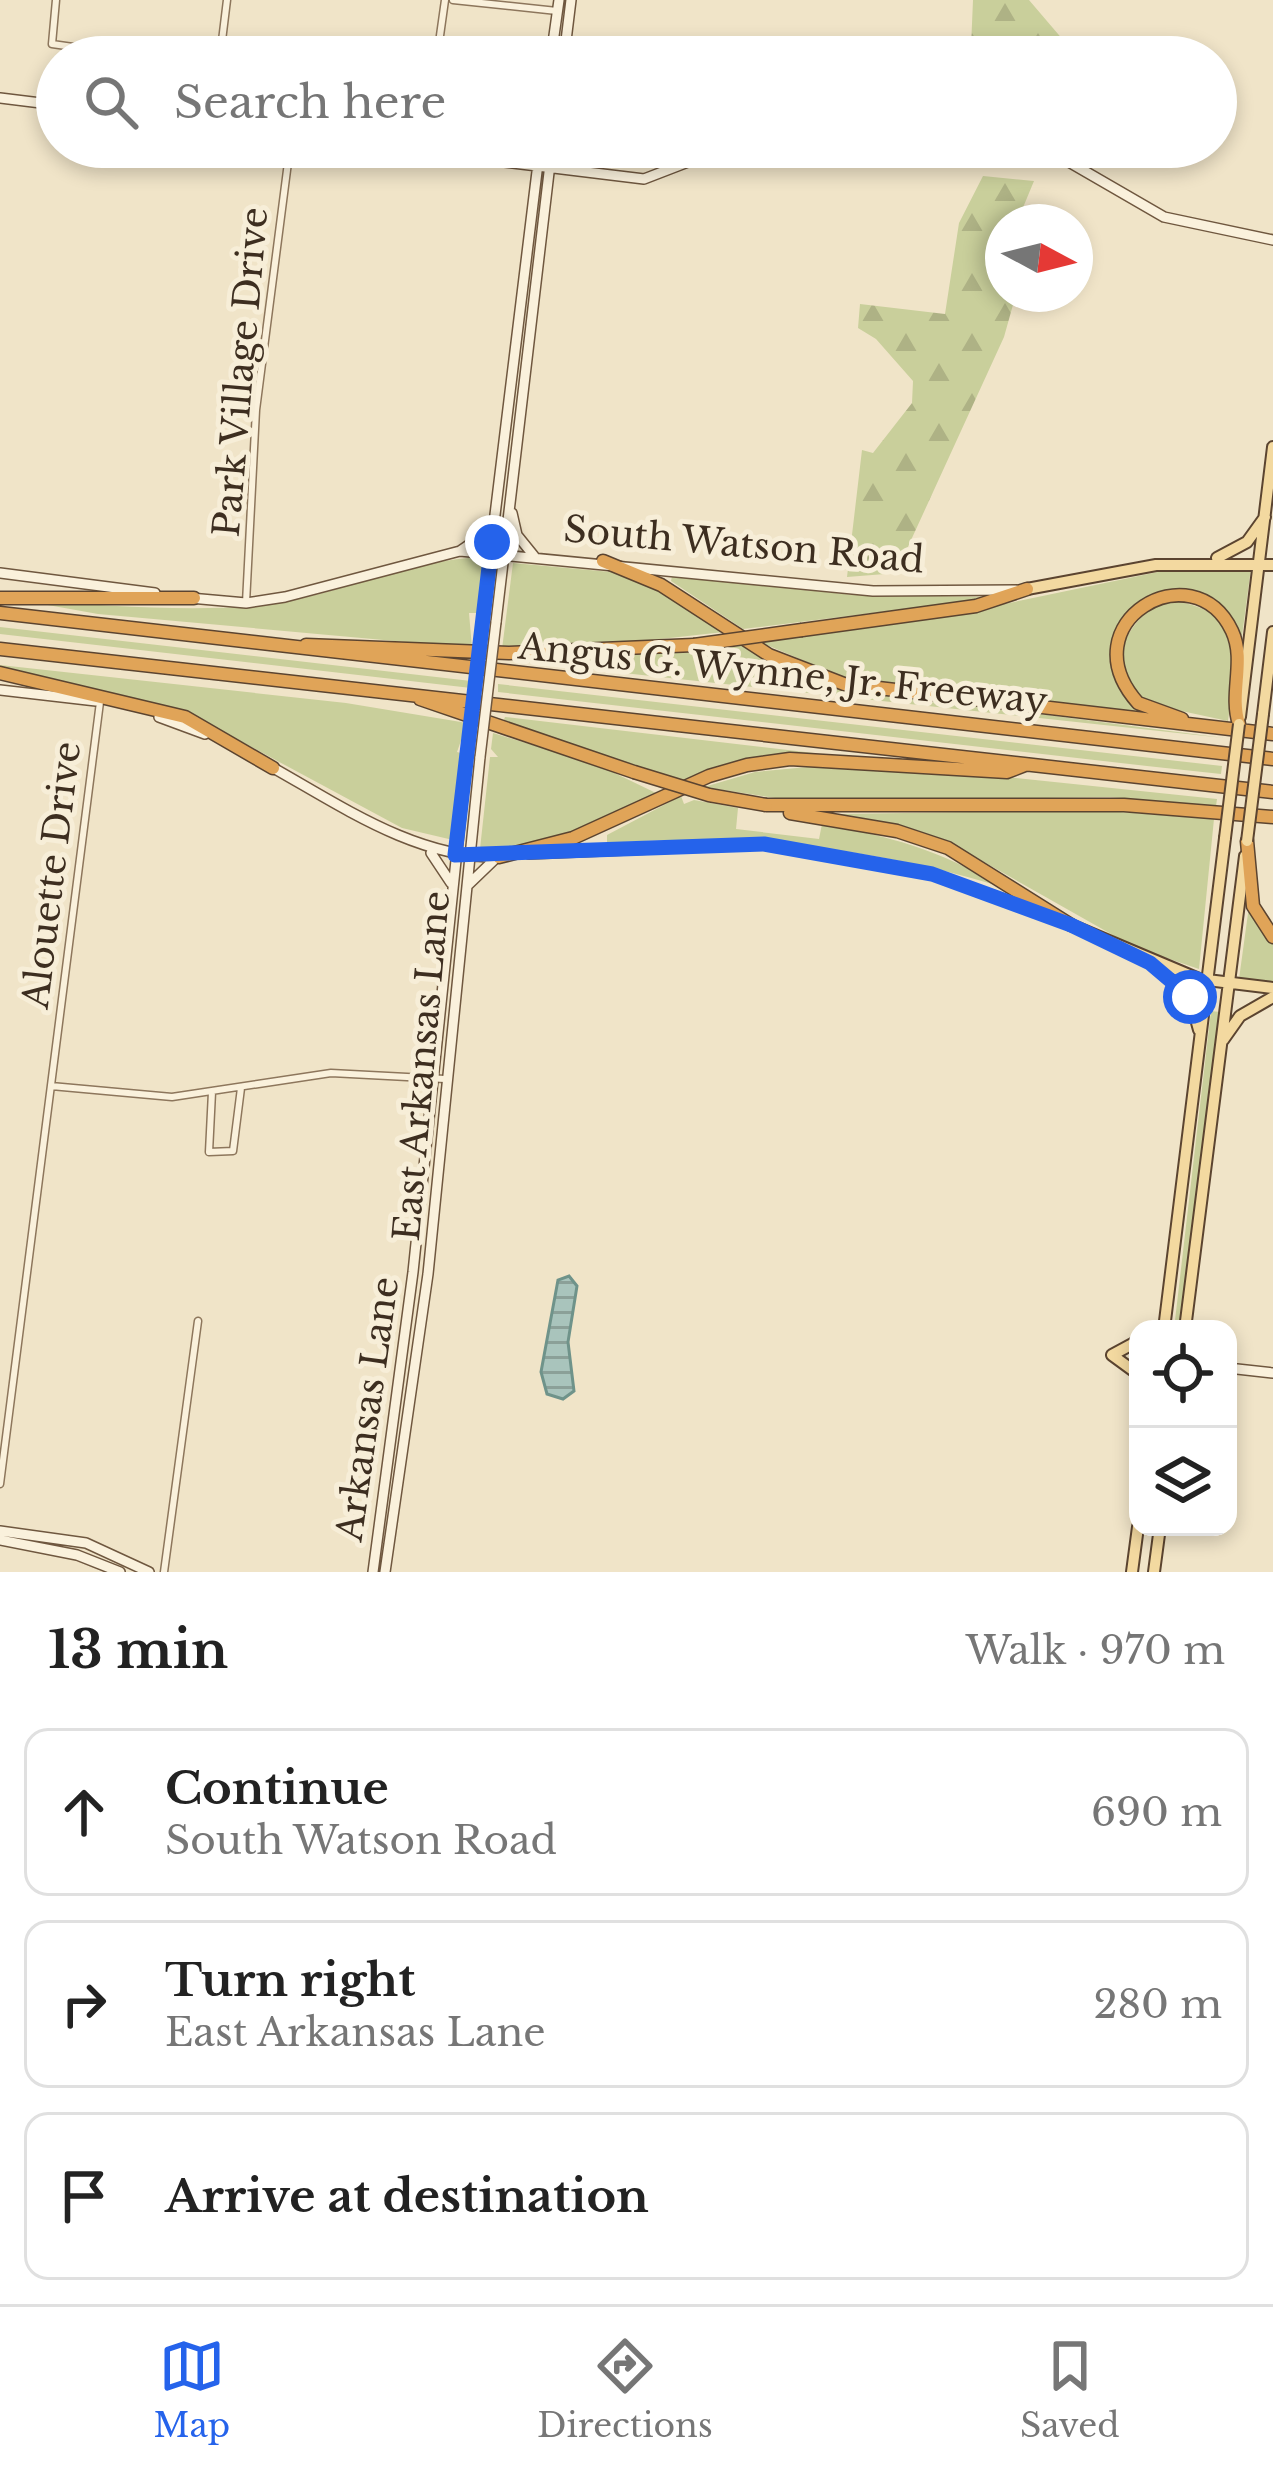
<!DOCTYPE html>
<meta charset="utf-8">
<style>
:root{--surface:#fff;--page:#f2f2f2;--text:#222;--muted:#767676;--line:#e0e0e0;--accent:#2563eb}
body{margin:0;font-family:"Libre Baskerville",serif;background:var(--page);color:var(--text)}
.controls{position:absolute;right:36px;bottom:36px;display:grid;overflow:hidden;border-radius:24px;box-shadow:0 6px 18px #0003}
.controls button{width:108px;height:108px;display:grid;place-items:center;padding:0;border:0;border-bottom:3px solid var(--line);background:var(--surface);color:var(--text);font:60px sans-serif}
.compass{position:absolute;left:985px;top:204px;width:108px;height:108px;border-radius:50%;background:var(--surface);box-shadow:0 6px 18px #0003;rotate:97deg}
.stop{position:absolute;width:36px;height:36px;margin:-27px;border:9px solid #2563eb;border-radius:50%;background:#fff}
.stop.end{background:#2563eb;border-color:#fff;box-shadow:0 3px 12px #0008}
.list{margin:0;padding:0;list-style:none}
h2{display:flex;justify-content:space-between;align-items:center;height:156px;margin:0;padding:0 48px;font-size:51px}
h2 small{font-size:39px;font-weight:400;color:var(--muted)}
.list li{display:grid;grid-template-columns:78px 1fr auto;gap:36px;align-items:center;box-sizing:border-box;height:168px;margin:0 24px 24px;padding:0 24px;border:3px solid var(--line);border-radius:24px}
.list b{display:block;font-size:45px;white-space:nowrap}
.list p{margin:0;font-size:39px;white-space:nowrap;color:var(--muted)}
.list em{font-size:39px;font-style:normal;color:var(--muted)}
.icon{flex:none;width:66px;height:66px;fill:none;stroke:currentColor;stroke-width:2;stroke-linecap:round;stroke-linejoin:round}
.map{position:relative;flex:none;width:1273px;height:1572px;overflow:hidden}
.search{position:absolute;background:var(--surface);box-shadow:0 6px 18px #0003;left:36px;right:36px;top:36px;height:132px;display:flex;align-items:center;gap:30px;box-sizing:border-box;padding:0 42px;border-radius:66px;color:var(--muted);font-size:45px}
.sheet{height:732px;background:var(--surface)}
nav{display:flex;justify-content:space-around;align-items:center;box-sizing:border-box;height:168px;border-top:3px solid var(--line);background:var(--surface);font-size:33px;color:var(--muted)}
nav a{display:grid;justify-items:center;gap:6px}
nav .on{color:var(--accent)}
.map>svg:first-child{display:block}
</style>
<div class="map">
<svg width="1273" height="1572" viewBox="0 0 1273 1572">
<defs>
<pattern id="forest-firs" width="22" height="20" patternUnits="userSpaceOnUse" patternTransform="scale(3)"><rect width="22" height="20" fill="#c9cf9b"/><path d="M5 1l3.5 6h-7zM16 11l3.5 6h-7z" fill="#aeb285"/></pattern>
<pattern id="water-rules" width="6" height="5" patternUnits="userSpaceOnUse" patternTransform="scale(3)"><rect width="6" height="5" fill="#a9c4bc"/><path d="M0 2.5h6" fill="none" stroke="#8ba098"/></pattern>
</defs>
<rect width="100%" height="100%" fill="#f0e4c8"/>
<path fill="#c9cf9b" d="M485,557L480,613H469L472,648L98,614L31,602C106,604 186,613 261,605C338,597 407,559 485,557Z
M513,563L622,573L644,581L724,632L579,648L502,649Z
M1177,568H1251L1242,636C1201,591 1212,591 1146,599L1113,651L1143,716L852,681L757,641L985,608Z
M672,576L853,595L1000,597L743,629L671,581Z
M1163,600C1244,606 1237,655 1228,721L1149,704C1102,669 1122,626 1163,600Z
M0,627L471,681V688L0,634Z
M744,643L788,669L847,689L1224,738L513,661Z
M0,665L346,703L467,723L457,752L464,754L453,840L402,828L218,729L165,707L0,669Z
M498,684L1222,766L1221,774L1147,766L498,692Z
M505,717L814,753L764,758L683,782L503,722Z
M493,733L598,765L658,794C606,820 541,859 480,849L490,757H498L491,749Z
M818,766L958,772L1217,799L1216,806L1110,797L801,802L704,787L755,772Z
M681,796L684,804L694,800L738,808L736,829L819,839L822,824C889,836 941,850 999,886C870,847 742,833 607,843V835Z
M1094,810L1214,819L1199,969L1134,947L945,840L840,814Z
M1249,906L1273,942V982L1239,979Z
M1211,1011L1220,1012L1179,1329H1174Z"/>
<path fill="url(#forest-firs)" d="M973,0H1029L1064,41L1069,57H991L971,47Z
M983,176L1034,181L1017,222H1003V294H1016L1004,337L901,562L885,574L847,577L862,450L873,453L912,403L913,381L876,339L858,328L860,304L945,314L959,223Z"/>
<path fill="url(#water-rules)" stroke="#6f938a" stroke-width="3" d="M569,1276L577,1286L568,1342L574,1391L563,1399L547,1394L541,1372L558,1280Z"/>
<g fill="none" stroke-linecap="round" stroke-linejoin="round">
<defs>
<path id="street" d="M56,0L52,44L144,57
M453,0L557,11
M220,57L227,0
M437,57L445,0
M246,603L256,410L290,147
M51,1086L172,1097L331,1073L445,1079
M212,1092L209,1152L233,1151L241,1088
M0,1484L100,702
M164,1572L198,1321"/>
<path id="secondary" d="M551,57L559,0
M564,57L571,0
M0,98L57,105
M381,147L644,179L727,147
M1043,147L1164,217L1273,240
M512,513L517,535L534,556
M460,551L482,536L490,523
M0,573L155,593
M190,598L246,603L285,597L460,551L873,591L1016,590
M482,621L540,147
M496,622L552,147
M0,690L96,701
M159,717L205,734
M268,765C340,805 416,859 500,857
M431,853L451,883
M529,854L764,844L932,874L1048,915
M468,885L494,860
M1228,1368L1273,1373
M0,1531L86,1543L149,1572
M0,1540L77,1555L120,1572
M373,1572L413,1272L467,755
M385,1572L428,1274L480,757"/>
<path id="primary" d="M1217,558L1247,542L1265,517
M1027,589L1156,565H1273
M1263,714L1273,632
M1240,717L1273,447
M1071,925L1199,979L1273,988
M1163,972L1190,997L1199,1030
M1223,1040L1240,1016L1273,997
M1164,1329L1225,838
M1185,1329L1245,856
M1112,1355L1138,1374
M1112,1355L1138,1341
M1132,1572L1138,1527
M1154,1572L1160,1527"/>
<path id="highway" d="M603,561L661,585L769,655L844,684L1273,734
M0,598H194
M0,613L1273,759
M802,630L976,606L1027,589
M306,645L509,653L694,645
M0,649L1273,792
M0,673L185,717L273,768
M420,699L634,772
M1182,719L1138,703C1067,623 1193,549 1232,631C1246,661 1229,693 1239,724
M766,805H1124L1273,817
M790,813L897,831L948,848L1071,925
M1247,841L1253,906L1273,937
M499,857L573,838L709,776L747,765L790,759L1007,772L1025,765"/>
</defs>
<use href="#street" stroke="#8d765c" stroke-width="9"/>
<use href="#secondary" stroke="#6f573f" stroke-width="12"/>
<use href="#primary" stroke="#5b4430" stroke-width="14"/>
<use href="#highway" stroke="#5b4430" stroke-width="15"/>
<use href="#street" stroke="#faf1dc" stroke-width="6"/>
<use href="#secondary" stroke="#faf1dc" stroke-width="9"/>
<use href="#primary" stroke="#f3d9a0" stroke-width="10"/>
<use href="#highway" stroke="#e0a458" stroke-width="12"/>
<defs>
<path id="secondary-bridge" d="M467,755L482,621
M480,757L496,622"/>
<path id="primary-bridge" d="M1225,838L1239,724
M1247,841L1263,714"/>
<path id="highway-bridge" d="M694,645L802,630
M634,772L709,795L766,805"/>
</defs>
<use href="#secondary-bridge" stroke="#6f573f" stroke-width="12" stroke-linecap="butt"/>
<use href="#primary-bridge" stroke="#5b4430" stroke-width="14" stroke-linecap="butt"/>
<use href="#highway-bridge" stroke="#5b4430" stroke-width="15" stroke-linecap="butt"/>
<use href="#secondary-bridge" stroke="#faf1dc" stroke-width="9"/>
<use href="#primary-bridge" stroke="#f3d9a0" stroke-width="10"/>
<use href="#highway-bridge" stroke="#e0a458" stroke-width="12"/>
</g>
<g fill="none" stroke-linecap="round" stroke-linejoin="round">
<path stroke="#2563eb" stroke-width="15" d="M492,542L455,855L764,844L932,874L1071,925L1150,963L1190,997"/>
</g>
<g text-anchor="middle" stroke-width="10" stroke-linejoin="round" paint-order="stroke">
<g font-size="36" fill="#3d2e20" stroke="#f7eed8">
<text transform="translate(240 372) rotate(-85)" y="13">Park Village Drive</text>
<text transform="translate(744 544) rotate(5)" y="13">South Watson Road</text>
<text transform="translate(783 673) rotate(6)" y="13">Angus G. Wynne, Jr. Freeway</text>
<text transform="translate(51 875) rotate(-83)" y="13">Alouette Drive</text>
<text transform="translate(421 1066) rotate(-85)" y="13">East Arkansas Lane</text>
<text transform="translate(367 1409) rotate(-82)" y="13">Arkansas Lane</text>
</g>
</g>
</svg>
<div class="controls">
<button><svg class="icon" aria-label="locate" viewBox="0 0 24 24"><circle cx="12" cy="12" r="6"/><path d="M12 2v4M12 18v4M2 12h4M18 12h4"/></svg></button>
<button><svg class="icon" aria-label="layers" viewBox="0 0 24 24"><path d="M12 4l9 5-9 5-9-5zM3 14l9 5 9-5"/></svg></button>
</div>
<svg class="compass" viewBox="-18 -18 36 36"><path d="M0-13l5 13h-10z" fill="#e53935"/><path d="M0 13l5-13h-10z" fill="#767676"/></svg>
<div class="stop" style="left:1190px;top:997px"></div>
<div class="stop end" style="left:492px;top:542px"></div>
<div class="search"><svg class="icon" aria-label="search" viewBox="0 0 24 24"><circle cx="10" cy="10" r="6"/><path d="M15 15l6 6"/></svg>Search here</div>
</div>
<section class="sheet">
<h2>13 min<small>Walk · 970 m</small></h2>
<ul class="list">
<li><svg class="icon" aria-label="ahead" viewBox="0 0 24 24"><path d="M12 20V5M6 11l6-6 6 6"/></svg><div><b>Continue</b><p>South Watson Road</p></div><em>690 m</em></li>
<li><svg class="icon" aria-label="right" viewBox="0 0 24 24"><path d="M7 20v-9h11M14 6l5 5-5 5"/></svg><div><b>Turn right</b><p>East Arkansas Lane</p></div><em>280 m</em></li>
<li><svg class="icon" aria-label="arrive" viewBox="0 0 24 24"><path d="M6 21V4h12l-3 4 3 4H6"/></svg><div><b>Arrive at destination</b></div></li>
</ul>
</section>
<nav>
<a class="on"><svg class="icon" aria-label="map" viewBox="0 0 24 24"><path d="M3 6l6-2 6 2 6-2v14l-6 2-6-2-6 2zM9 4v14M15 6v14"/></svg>Map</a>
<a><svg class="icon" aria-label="directions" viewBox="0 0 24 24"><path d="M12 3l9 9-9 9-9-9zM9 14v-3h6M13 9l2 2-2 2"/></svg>Directions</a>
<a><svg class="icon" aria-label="saved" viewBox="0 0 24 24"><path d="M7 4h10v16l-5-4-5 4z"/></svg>Saved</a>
</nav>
